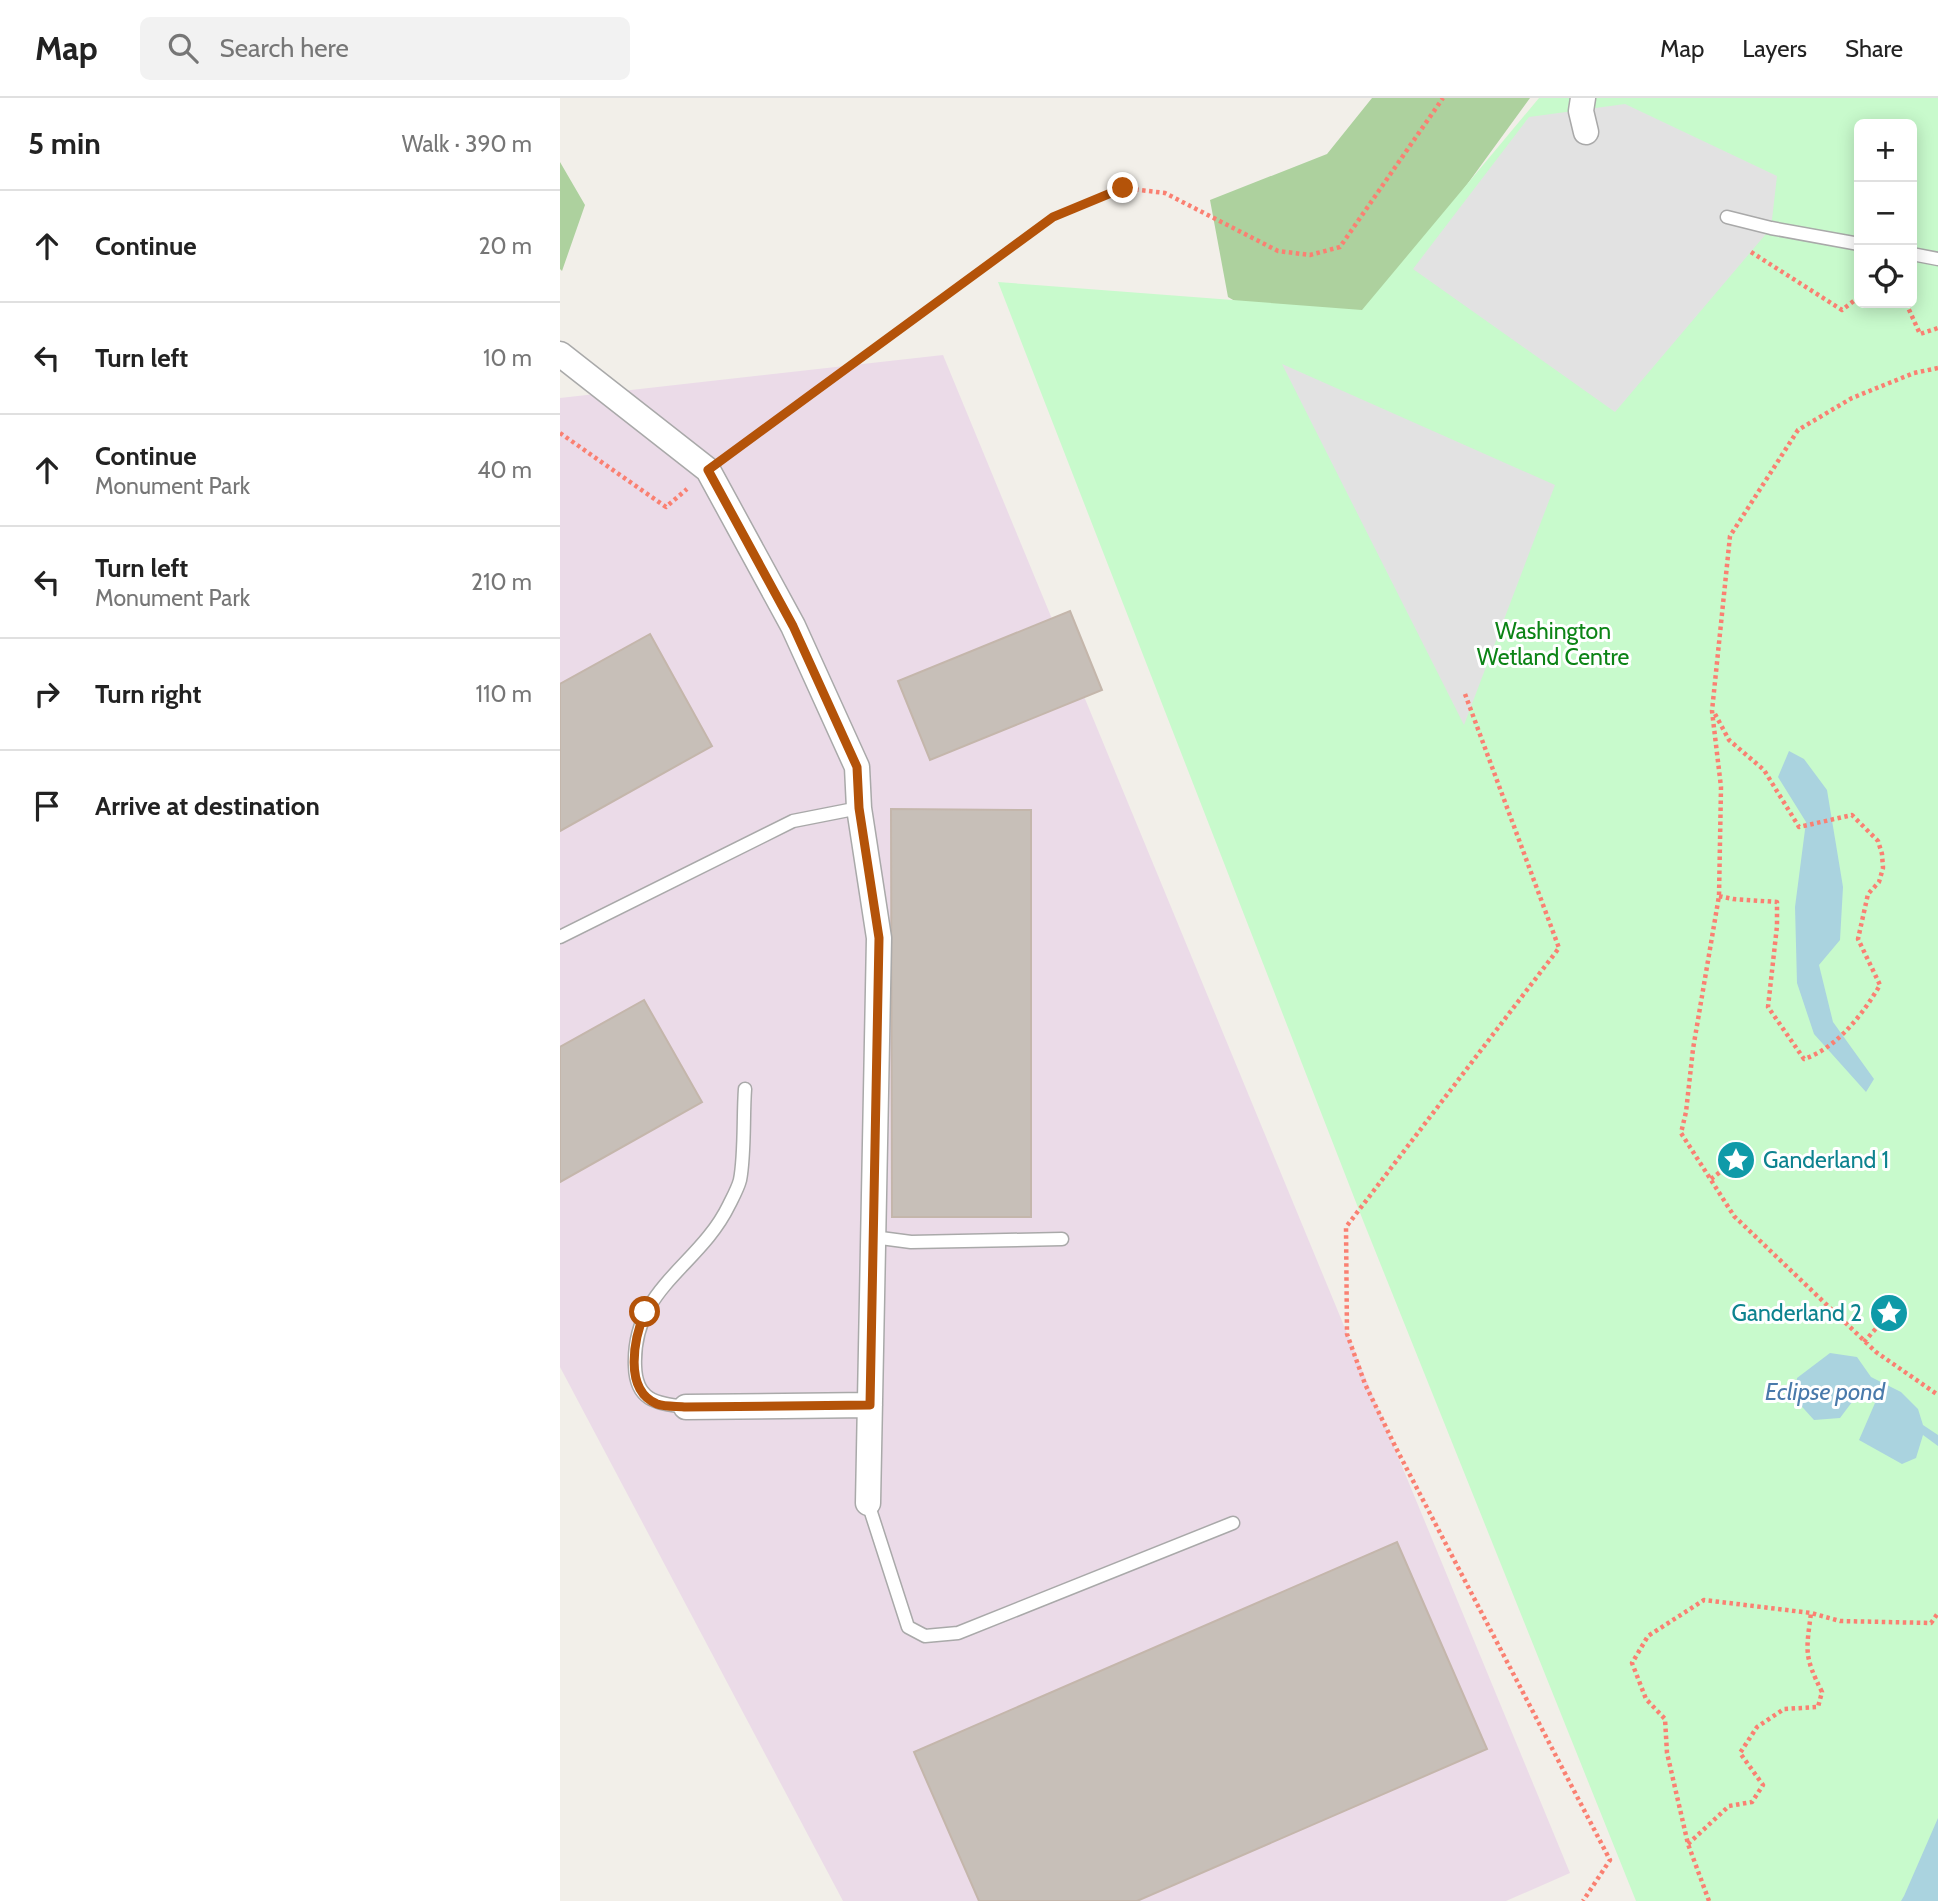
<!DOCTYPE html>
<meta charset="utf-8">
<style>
:root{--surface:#fff;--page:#f2f2f2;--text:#222;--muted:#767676;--line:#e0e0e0}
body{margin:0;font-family:Cabin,sans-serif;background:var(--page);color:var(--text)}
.controls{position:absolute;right:21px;top:21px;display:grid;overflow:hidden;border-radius:10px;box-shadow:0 4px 18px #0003}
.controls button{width:63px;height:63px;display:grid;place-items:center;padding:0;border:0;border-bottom:2px solid var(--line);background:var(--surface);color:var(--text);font:35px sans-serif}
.stop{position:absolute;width:21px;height:21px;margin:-16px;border:5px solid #b45309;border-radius:50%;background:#fff}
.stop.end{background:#b45309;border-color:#fff;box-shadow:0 2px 7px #0008}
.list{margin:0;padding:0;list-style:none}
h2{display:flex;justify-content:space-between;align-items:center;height:91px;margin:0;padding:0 28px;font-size:30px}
h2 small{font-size:23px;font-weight:400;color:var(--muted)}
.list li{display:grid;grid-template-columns:46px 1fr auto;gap:21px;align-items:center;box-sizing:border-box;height:112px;padding:0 28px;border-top:2px solid var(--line)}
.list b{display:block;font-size:26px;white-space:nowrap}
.list p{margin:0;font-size:23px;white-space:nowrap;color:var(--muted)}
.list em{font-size:23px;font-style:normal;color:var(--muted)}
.icon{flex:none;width:38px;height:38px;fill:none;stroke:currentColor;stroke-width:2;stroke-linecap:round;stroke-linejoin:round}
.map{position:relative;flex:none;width:1378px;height:1803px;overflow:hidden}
header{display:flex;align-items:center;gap:42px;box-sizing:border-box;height:98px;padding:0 35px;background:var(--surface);border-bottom:2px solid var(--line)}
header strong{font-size:33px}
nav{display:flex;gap:38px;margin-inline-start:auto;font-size:24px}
.search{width:490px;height:63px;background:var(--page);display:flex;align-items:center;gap:18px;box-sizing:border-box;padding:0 24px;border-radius:10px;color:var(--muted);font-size:26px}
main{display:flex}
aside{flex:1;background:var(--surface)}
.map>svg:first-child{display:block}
</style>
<header>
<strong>Map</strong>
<div class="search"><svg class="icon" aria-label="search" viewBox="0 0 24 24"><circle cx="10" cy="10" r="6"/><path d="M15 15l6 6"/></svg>Search here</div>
<nav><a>Map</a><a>Layers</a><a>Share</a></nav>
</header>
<main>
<aside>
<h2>5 min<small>Walk · 390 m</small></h2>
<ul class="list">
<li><svg class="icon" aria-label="ahead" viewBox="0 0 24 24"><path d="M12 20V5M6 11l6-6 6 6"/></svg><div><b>Continue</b></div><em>20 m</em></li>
<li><svg class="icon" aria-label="left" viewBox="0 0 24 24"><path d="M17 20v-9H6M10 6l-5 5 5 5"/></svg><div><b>Turn left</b></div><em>10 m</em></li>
<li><svg class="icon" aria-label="ahead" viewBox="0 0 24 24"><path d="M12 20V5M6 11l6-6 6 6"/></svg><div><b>Continue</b><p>Monument Park</p></div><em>40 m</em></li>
<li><svg class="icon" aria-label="left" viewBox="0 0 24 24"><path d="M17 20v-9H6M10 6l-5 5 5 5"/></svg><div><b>Turn left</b><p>Monument Park</p></div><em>210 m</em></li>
<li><svg class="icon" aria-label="right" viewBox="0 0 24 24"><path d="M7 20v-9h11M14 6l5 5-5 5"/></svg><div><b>Turn right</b></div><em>110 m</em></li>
<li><svg class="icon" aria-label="arrive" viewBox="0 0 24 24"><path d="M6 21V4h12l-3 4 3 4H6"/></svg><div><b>Arrive at destination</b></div></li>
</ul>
</aside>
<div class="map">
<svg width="1378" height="1803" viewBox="0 0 1378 1803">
<rect width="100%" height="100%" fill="#f2efe9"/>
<path fill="#ebdbe8" d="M383,257L1010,1775L946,1803H283L0,1269V300Z"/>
<path fill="#add19e" d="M812,0H970L839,180L961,368L668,199L650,102L767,56Z
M0,64L25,107L2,173L0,171Z"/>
<path fill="#c8facc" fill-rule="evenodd" d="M979,0H1378V1803H1076L804,1125L438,184L802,212ZM1299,26H1352V205H1299Z"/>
<path fill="#e2e2e2" d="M1065,6L1217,78L1211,130L1055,314L853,171L969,19Z
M722,266L995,387L904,627Z"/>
<path fill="#aad3df" d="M1229,653L1244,661L1267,692L1283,789L1280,842L1259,867L1273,924L1314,981L1306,994L1254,936L1237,885L1235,809L1246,724L1218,679Z
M1270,1255L1297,1259L1311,1279L1341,1294L1358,1311L1363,1327L1378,1337V1348L1363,1337L1356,1360L1342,1366L1299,1342L1315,1305L1301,1292L1280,1320L1254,1322L1235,1301L1237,1280Z
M1378,1720V1803H1341L1344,1798Z"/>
<path fill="#c7bfb8" stroke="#c4b6ab" stroke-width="2" d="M510,513L542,592L370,662L338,583Z
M90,536L152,648L0,733V586Z
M331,711L471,712V1119H332Z
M84,902L142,1004L0,1084V949Z
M837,1444L927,1651L577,1803H419L354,1654Z"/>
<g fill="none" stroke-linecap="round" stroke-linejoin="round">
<defs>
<path id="service" d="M1167,119L1211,130L1299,146
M1352,156L1378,161
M0,839L233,723L299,710
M313,1139L351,1144L502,1141
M126,1309C96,1305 76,1303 75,1268C72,1190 139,1169 169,1107C173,1099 178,1090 180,1082C185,1057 183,1018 185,991
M308,1405L348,1529L365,1538L398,1535L673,1425"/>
<path id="minor" d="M1023,0L1021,13L1026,34
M0,256L148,372L233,528L297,669L299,710L319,840L308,1405
M126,1309L310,1307"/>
</defs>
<use href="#service" stroke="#a9a9a9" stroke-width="15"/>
<use href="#minor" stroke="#a9a9a9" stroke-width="27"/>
<path stroke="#fa8072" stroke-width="4.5" stroke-dasharray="3.5 3.5" stroke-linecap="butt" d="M1191,154L1282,212L1299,199
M1346,205L1360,236L1378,230
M1378,270L1354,275L1292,300L1238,332L1170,438L1152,613L1161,689L1159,798L1133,951L1126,1014L1121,1035L1174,1118L1316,1254L1378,1297
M0,335L106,409L127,391
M169,357L493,119L563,90L605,95L718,153L750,157L780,149L883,0
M905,596L999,850L786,1129L787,1236L805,1286L836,1350L1050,1762L1023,1803
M1155,616L1169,642L1204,672L1239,729L1292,717L1318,743L1322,756L1323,770L1319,784L1308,796L1298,841L1320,887C1303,916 1277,950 1244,961L1208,909L1217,828V804L1173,801L1159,798
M1151,1081L1164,1071
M1304,1244L1319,1227
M1128,1746L1169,1708L1192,1704L1203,1687L1180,1655L1197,1629L1224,1611L1258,1609L1262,1594C1244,1558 1246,1554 1251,1515
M1149,1803L1128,1746L1107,1655L1105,1621L1086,1601L1072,1565L1088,1538L1144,1502L1251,1515L1280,1523L1371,1525L1378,1515"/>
<use href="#service" stroke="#fff" stroke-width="12"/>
<use href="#minor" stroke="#fff" stroke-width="24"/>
</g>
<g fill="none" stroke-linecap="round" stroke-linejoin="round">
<path stroke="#b45309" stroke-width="9" d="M85,1214C74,1240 63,1292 97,1306C105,1309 117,1308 126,1309L310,1307L319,840L299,710L297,669L233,528L148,372L493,119L563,90"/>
</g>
<defs>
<symbol id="sight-disc" viewBox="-11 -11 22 22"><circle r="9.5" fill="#0f9aa8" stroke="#fff"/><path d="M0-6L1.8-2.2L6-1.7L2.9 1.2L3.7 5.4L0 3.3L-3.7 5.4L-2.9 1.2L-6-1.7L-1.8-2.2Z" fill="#fff"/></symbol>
</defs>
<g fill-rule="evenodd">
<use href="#sight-disc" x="1154" y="1040" width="44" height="44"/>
<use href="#sight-disc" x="1307" y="1193" width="44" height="44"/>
</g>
<g text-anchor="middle" stroke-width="6" stroke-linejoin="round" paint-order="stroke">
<g font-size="23" fill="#0c8416" stroke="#fff">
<text x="993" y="541">Washington<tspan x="993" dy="26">Wetland Centre</tspan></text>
</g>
<g font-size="23" fill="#0d838f" stroke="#fff" text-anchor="start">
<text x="1203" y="1070">Ganderland 1</text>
<text x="1302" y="1223" text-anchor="end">Ganderland 2</text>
</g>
<g font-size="24" font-style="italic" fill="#4a7aab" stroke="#fff">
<text x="1265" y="1302">Eclipse pond</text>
</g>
</g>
</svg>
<div class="controls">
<button>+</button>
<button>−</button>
<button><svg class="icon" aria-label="locate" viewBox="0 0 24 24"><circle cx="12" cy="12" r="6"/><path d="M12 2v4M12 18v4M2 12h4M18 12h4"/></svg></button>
</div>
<div class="stop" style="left:85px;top:1214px"></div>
<div class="stop end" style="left:563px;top:90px"></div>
</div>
</main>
